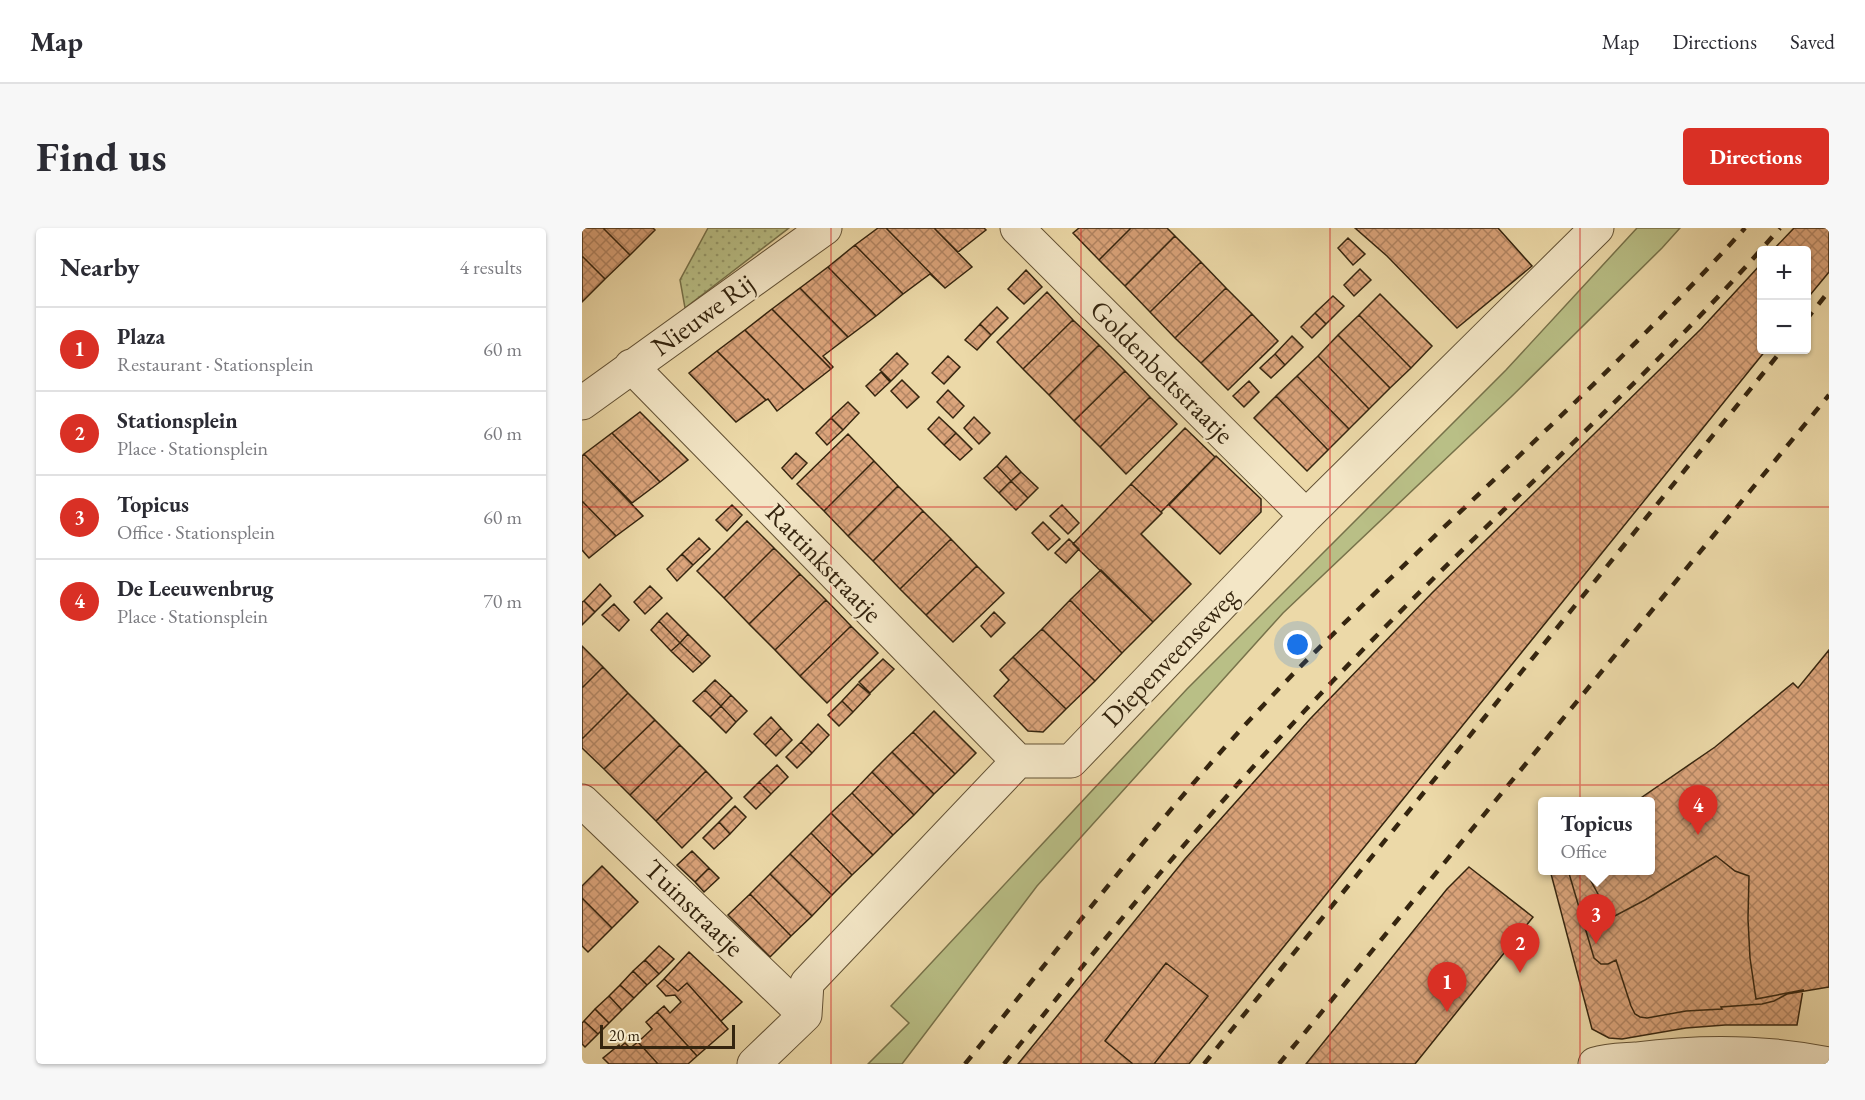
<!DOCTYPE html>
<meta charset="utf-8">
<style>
:root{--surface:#fff;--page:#f7f7f7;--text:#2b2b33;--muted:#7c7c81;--line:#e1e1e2;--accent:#d93025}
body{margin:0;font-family:"EB Garamond",serif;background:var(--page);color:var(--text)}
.controls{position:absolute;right:18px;top:18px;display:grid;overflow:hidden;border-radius:6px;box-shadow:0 2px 4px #0004}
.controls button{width:54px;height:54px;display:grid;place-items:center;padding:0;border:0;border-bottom:2px solid var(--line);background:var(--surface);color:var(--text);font:30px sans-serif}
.scale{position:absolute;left:18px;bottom:15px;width:135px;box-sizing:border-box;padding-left:6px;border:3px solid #35250f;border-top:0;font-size:16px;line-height:21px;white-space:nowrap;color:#35250f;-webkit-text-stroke:4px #f3e6c6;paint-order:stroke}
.you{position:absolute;left:716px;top:417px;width:21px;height:21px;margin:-15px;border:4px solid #fff;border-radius:50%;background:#1a73e8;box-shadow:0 0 0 9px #1a73e833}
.badge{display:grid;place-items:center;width:39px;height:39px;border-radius:50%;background:var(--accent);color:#fff;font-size:20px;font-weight:700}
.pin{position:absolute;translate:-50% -50px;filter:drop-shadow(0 2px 3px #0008)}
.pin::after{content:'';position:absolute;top:32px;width:21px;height:18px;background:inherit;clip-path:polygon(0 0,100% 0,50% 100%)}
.popup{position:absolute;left:956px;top:569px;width:117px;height:78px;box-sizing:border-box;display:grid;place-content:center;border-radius:6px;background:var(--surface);filter:drop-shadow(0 2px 4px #0005);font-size:20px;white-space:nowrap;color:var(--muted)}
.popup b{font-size:22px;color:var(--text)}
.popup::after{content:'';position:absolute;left:50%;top:100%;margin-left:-12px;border:12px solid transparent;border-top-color:var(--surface)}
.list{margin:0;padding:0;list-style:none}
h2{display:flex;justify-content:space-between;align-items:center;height:78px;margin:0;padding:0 24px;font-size:26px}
h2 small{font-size:20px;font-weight:400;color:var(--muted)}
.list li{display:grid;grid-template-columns:39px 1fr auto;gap:18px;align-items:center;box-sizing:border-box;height:84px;padding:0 24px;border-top:2px solid var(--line)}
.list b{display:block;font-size:22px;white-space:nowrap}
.list p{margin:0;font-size:20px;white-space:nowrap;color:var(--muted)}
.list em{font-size:20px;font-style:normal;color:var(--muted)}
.map{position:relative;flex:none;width:1247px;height:836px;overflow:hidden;border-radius:6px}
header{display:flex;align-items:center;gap:36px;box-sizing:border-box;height:84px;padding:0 30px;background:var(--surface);border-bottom:2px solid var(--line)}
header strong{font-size:28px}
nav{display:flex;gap:33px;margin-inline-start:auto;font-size:21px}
.intro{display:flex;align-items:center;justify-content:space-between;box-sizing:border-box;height:144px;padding:0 36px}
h1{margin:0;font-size:42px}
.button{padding:15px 27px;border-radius:6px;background:var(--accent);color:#fff;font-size:21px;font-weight:700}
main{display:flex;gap:36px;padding:0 36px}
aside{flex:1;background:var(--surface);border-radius:6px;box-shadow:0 2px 4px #0004}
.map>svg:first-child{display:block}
</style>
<header>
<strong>Map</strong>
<nav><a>Map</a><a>Directions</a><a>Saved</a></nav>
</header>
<div class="intro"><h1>Find us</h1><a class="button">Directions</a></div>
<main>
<aside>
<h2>Nearby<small>4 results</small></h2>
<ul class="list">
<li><span class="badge">1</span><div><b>Plaza</b><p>Restaurant · Stationsplein</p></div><em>60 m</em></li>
<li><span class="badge">2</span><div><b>Stationsplein</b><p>Place · Stationsplein</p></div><em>60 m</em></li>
<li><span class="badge">3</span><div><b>Topicus</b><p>Office · Stationsplein</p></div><em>60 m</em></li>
<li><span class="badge">4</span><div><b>De Leeuwenbrug</b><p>Place · Stationsplein</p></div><em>70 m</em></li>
</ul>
</aside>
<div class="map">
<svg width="1247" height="836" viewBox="0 0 1247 836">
<defs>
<pattern id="park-dots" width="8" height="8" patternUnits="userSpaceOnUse" patternTransform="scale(1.5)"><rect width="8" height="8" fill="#b9bf86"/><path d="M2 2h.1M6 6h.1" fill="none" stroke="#979b6c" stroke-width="1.8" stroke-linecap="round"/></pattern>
<pattern id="building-cross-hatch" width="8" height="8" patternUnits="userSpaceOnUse" patternTransform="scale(1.5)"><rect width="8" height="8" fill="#dba47b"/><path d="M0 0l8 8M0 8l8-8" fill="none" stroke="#b28563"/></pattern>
</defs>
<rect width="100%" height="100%" fill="#ecd9a8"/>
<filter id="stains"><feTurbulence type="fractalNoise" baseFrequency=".00333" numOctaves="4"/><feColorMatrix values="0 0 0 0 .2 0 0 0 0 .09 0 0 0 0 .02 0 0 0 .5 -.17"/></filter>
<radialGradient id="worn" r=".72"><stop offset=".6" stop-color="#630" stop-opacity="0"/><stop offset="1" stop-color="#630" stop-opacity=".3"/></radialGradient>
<path fill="#b9bf86" stroke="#77724a" stroke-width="1.5" d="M1055,0H1098L1080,20L929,169L701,385L455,658L320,836H286L327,795L309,778L605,461L924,142Z"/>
<path fill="url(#park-dots)" stroke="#77724a" stroke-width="1.5" d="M126,0H207L103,80L98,52Z"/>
<path fill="url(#building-cross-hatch)" stroke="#35250f" stroke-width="1.5" d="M0,0H21L48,27L23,51L0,28Z
M21,0H71L73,2L48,27Z
M296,0H304L363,60L348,46L321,66L273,17Z
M304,0H352L390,39L363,60Z
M352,0H402L404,2L376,24Z
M497,0H549L517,32L491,5Z
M549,0H585L593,8L543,58L517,32Z
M773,0H916L950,38L875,100L805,28Z
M1212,0H1247V44L1224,72V22H1191Z
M593,8L619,34L568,84L543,58Z
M766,10L783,26L771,37L756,20Z
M273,17L321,66L294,88L246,39Z
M0,28L23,51L0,74Z
M619,34L644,60L593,110L568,84Z
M1180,35V122H1184L607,836H436L603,631L728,491L850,365L1119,101Z
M246,39L294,88L266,109L218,60Z
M778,41L789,52L772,68L762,57Z
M444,42L460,59L442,76L426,61Z
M218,60L266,109L241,128L251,139L249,141L190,81Z
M644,60L670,86L619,135L593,110Z
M465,64L491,92L441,141L415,114Z
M798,66L850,118L829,140L777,87Z
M751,68L762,78L744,96L733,85Z
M415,79L426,90L409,107L398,96Z
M190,81L249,141L222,162L163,102Z
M733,85L744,96L730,110L719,99Z
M670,86L696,113L646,162L619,135Z
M777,87L829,140L808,160L756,107Z
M491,92L517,117L467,167L441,141Z
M398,96L409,107L395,122L383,112Z
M163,102L222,162L195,183L186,171L184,172L135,123Z
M756,107L808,160L787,181L736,128Z
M710,108L721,119L703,137L693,126Z
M517,117L543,143L492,193L467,167Z
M135,123L184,172L154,194L107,145Z
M315,125L326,136L309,153L298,142Z
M693,126L703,137L689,150L678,140Z
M366,128L378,139L362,156L350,145Z
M736,128L787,181L767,201L715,148Z
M543,143L568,169L518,219L492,193Z
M299,144L308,154L293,168L284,158Z
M715,148L767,201L746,222L694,168Z
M320,152L337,169L325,180L309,163Z
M667,153L677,164L662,179L651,168Z
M366,162L382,178L371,190L355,174Z
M694,168L746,222L725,243L672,190Z
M568,169L595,196L544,246L518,219Z
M266,174L277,185L261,202L249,190Z
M58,184L106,232L78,254L30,205Z
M357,189L374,205L362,217L346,201Z
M392,189L408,205L397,216L382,200Z
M249,190L261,202L245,217L234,205Z
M603,200L633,229L579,284L549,256Z
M30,205L78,254L50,275L2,226Z
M374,205L390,221L378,232L362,217Z
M266,206L292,233L242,283L215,256Z
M214,225L225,235L210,251L200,240Z
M2,226L61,288L34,308L0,273V228Z
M424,228L439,244L429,253L415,238Z
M634,228L679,271V284L638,326L587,277Z
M292,233L316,258L266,308L242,283Z
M415,238L429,253L417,265L402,250Z
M439,244L456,260L446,270L429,253Z
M429,253L446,270L434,282L417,265Z
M549,256L580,285L559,306L609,356L571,394L491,316Z
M316,258L341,283L291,333L266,308Z
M0,273L34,308L7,330L0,322Z
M150,277L160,287L145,303L134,292Z
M480,277L497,295L486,306L468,288Z
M341,283L369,311L318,361L291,333Z
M165,293L192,320L142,370L115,343Z
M461,294L478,311L466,322L450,305Z
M117,310L128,321L111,337L100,326Z
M369,311L395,338L344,387L318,361Z
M487,311L497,321L484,335L473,325Z
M192,320L218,346L167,396L142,370Z
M100,326L111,337L95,353L85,341Z
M395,338L422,365L371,414L344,387Z
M519,342L571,394L540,425L488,372Z
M218,346L244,372L193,422L167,396Z
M18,356L29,368L13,384L2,373Z
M68,358L80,370L63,386L52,374Z
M244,372L269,398L218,448L193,422Z
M488,372L540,425L513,453L460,401Z
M2,373L13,384L0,397V374Z
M32,376L47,392L37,403L20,387Z
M412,384L423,395L409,409L399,398Z
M85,385L106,406L98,415L77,393Z
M77,393L98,415L89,423L69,402Z
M269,398L296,425L245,475L218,448Z
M460,401L513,453L484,481L431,429Z
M106,406L128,428L120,436L98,415Z
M98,415L120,436L111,444L89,423Z
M0,418L21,439L0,460Z
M1247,422V759L1205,766L1192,773L1180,776L1139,779L1140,781L1104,783L1065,790L1058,789L1053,786L1049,778L1034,732L1026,736H1019L1012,730L986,642H1068V574H1053L1133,519L1211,455L1216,460Z
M431,429L484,481L461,504L446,503L412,468L427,452L418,442Z
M301,431L312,441L288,465L277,454Z
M21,439L46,465L0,511V460Z
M133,452L149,467L139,478L123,462Z
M276,456L288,466L271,484L260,473Z
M123,462L139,478L128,489L111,473Z
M46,465L73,492L22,541L0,520V511Z
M149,467L165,483L154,494L139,478Z
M260,473L271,484L257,498L246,487Z
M139,478L154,494L144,505L128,489Z
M352,483L394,525L373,546L331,504Z
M189,489L199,500L183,517L172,506Z
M73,492L98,517L48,567L22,541Z
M236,496L247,507L230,525L219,514Z
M199,500L210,512L194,528L183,517Z
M331,504L373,546L352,566L310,524Z
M219,514L230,525L215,540L204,529Z
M98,517L124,543L74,593L48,567Z
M310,524L352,566L332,587L290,544Z
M195,537L206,549L189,566L177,554Z
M124,543L150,570L100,620L74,593Z
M290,544L332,587L311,607L270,565Z
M177,554L189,566L174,581L162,569Z
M270,565L311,607L291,627L249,585Z
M153,578L164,589L148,606L137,594Z
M249,585L291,627L270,647L229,605Z
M137,594L148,606L132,621L121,610Z
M229,605L270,647L250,667L208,626Z
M110,623L127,640L113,654L95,637Z
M208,626L250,667L230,688L188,646Z
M1134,628L1153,643L1167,648L1166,691L1168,730L1174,771L1221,762L1215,797H1143L1104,800L1040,811L1027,810L1010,801L968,642H1003L1029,690L1063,672Z
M20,638L56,674L30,700L0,670V658Z
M887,639L951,689L833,836H724L865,661Z
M127,640L137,650L122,664L113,654Z
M188,646L230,688L209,708L168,666Z
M168,666L209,708L188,729L146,687Z
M0,670L30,700L6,724L0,718Z
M77,718L92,731L77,746L63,732Z
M107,724L160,774L139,793L105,755L96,763L82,751Z
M63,732L77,746L65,757L51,743Z
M584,735L626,768L572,836H551L523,813Z
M51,743L65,757L52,770L38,757Z
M82,751L96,763L105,755L146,801L115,828L75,784L82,778L88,785L99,774L93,767L84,768L75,758Z
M38,757L52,770L40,782L27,768Z
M27,768L40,782L27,795L13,781Z
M13,781L27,795L16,806L2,793Z
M75,784L115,828L106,836H76L56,814L70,801L64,794Z
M2,793L16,806L3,819L0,816V795Z
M56,814L76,836H27L21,830L37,817L38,819L43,815L48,820Z"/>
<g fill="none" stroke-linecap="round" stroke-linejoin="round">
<defs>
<path id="street" d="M435,0L724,288
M49,138L436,533
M0,175L243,0
M0,573L223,787
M172,836L223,787L225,755L436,533H489L724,288L1015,0
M1013,836C1026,832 1041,832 1054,831C1117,823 1184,823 1246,836"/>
</defs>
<use href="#street" stroke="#635235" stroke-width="35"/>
<use href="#street" stroke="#f3e6c6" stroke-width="33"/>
<path stroke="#35250f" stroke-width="4.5" stroke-dasharray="10 10" stroke-linecap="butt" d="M1224,92L1247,63
M383,836C492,702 596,563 717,440C864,292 1023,155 1163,0
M422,836C456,794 489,752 523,711C614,600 710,493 811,391C940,260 1078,139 1198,0
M622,836L1200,122
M697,836L1247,167"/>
</g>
<path fill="none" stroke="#d62828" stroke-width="1.5" stroke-opacity="0.55" d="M249,0V836M499,0V836M748,0V836M998,0V836M0,279H1247M0,557H1247"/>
<g text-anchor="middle" stroke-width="4.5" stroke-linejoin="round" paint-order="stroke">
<g font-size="27" fill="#35250f" stroke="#f3e6c6">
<text transform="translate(121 87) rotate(-36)" y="9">Nieuwe Rij</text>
<text transform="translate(580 144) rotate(45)" y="9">Goldenbeltstraatje</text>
<text transform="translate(242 335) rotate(46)" y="9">Rattinkstraatje</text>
<text transform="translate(588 429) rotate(-46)" y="9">Diepenveenseweg</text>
<text transform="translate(112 680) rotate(44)" y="9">Tuinstraatje</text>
</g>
</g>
<rect width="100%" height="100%" filter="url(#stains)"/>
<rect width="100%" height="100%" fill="url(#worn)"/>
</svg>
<div class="controls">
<button>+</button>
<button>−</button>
</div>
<div class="scale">20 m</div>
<div class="you"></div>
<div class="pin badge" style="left:865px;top:784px">1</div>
<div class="pin badge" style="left:938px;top:745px">2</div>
<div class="pin badge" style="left:1014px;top:716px">3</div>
<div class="popup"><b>Topicus</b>Office</div>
<div class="pin badge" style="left:1116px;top:607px">4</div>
</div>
</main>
